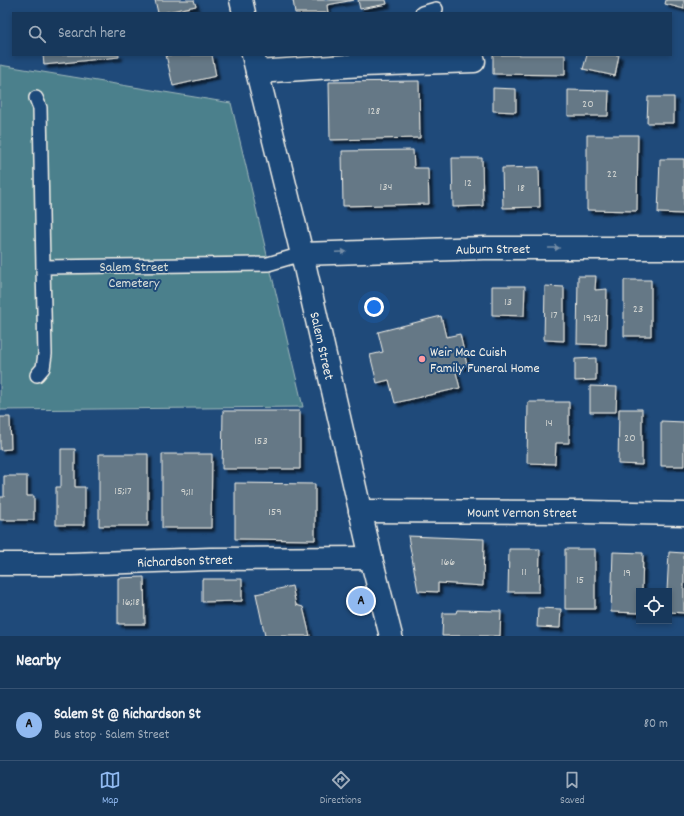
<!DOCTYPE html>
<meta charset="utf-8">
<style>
:root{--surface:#17385c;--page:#203f62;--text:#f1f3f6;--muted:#9eacbb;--line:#365272;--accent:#90b9f0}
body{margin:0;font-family:Dekko,sans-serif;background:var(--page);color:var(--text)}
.controls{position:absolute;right:12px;bottom:12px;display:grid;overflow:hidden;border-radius:0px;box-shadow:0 2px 6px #0003}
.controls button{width:36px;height:36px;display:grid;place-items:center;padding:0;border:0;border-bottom:1px solid var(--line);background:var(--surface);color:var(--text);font:20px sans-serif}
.you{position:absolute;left:374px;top:307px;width:14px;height:14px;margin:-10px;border:3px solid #fff;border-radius:50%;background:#1a73e8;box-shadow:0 0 0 6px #1a73e833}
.badge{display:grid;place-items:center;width:26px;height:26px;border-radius:50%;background:var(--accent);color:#111;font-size:13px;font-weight:700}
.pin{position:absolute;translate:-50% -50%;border:2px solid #fff;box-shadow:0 1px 4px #0006}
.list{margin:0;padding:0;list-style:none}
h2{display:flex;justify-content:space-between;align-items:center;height:52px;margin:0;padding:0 16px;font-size:17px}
h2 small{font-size:13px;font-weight:400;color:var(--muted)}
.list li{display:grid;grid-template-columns:26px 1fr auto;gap:12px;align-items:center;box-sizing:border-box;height:72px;padding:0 16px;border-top:1px solid var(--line)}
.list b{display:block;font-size:15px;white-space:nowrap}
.list p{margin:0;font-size:13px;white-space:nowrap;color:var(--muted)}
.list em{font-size:13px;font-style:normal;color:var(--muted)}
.icon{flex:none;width:22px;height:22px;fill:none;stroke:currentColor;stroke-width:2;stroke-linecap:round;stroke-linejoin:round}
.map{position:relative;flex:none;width:684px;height:636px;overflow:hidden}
.search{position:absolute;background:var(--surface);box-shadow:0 2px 6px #0003;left:12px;right:12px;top:12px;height:44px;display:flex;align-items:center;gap:10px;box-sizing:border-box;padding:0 14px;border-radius:0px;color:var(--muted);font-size:15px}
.sheet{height:124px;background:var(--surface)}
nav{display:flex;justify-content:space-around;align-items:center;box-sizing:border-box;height:56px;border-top:1px solid var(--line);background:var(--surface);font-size:11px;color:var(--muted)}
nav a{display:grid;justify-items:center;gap:2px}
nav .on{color:var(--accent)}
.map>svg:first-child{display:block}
</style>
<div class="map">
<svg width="684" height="636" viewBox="0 0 684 636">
<defs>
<filter id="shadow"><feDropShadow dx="3.5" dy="3.5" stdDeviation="1" flood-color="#0009"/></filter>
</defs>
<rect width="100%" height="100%" fill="#1f4a7a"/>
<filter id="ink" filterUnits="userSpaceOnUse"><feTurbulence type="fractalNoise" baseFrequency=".025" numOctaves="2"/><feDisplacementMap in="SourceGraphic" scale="8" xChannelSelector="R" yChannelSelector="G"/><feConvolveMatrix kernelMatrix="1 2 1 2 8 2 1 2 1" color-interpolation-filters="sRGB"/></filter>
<g filter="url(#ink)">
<path fill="#4c808c" stroke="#a0b8ba" d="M0,65L231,103L303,407L0,410Z"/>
<path fill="#657886" stroke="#f4f1e8" filter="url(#shadow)" d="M155,0H194L196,6L162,13H158Z
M293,0H354L327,5L328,13H295Z
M358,0H386L387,4L360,9Z
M666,0H684V9L665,4Z
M43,55H119V57L44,65Z
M166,55H212L216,76L173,86Z
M493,55H565V75L493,74Z
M587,55H619L615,76L583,69Z
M419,81L420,138L330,140L329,82Z
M493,88L516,89V112L493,111Z
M568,90L609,91L608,116H568Z
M648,97H674V123H647Z
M587,135H638L637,211L587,210Z
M413,150L414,168H428L429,204L343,206L342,151Z
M452,158H482L483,206L453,207Z
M660,159H684V214L658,213Z
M539,167L540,207L503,208L502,168Z
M578,276H596L595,290L607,289L606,345L577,344Z
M624,280H651V336H624Z
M492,286H525L524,316L492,315Z
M545,286L564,287V341L544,340Z
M441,316L446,337L460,334L467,365L455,368L460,388L395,403L389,380L377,383L370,355L383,352L378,332Z
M596,358V380L575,381V359Z
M590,386L617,387L616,412H590Z
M528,402H569V443H556L555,464L527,463Z
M619,409H642V465L618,464Z
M223,411H300V469H222Z
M0,417H10L11,449L0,450Z
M661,421L684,422V466H661Z
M61,449H75V487H85V525H56V487H61Z
M99,454H148V526H99Z
M162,454H212L211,528H162Z
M4,476H27V496H34V520H0V497H4Z
M235,483L315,484V540L235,539Z
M408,536L484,539L483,586L438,583V592L418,591Z
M509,549H540L539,592H508Z
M565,549H595V609H565Z
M613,552L643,553L642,591H639V613L611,612Z
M669,552L684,553V613L669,612V591H667Z
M144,577L145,624H118V578Z
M202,579H242V601L202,602Z
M292,586L296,605L303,607L310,636H265L256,594Z
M538,608L561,609L560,628L537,627Z
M457,610L501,611L500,636H442L443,613H456Z"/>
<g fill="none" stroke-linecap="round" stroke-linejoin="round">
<defs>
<path id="service" d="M422,13L436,9
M36,98L40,108L43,267L268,264L302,254
M37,375L43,368L45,354L43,267"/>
<g id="minor">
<path d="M257,72L362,65L474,61"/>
<path id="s1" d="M302,254L484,248H684"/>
<path id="s2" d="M0,564H72L210,559L371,558"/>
</g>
<g id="tertiary">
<path id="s3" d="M360,511L585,512L684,514"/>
</g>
<g id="secondary">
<path d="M241,0L244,13"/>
<path id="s4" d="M253,55L302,254L371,558L391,636"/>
</g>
</defs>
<use href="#service" stroke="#f4f1e8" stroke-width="16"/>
<use href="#minor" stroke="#f4f1e8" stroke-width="25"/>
<use href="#tertiary" stroke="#f4f1e8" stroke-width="25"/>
<use href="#secondary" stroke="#f4f1e8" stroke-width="25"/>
<use href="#service" stroke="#1f4a7a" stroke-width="13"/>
<use href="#minor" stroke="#1f4a7a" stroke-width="22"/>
<use href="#tertiary" stroke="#1f4a7a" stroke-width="22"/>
<use href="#secondary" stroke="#1f4a7a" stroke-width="22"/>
</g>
<defs><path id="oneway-solid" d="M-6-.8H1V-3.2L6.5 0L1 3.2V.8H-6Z"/></defs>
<g fill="#748da6">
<use href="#oneway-solid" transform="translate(554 248)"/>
<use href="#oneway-solid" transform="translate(341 252) rotate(-2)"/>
</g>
</g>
<circle fill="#ff9aa2" stroke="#1f4a7a" stroke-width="1.5" cx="422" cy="359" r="4"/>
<g text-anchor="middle" stroke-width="4" stroke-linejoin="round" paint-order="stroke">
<g font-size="12" fill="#d0d3d0">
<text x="588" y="107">20</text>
<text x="374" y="114">128</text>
<text x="612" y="177">22</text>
<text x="468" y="186">12</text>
<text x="386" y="190">134</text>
<text x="521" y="191">18</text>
<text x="508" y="305">13</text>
<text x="638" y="312">23</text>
<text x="554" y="318">17</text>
<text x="592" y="321">19;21</text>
<text x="549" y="426">14</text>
<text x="630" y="441">20</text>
<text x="261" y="444">153</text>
<text x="123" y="494">15;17</text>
<text x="187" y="495">9;11</text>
<text x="275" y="515">159</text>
<text x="448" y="565">166</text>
<text x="524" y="575">11</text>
<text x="627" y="576">19</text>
<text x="580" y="583">15</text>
<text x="131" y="605">16;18</text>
</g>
<g font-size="14" fill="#f4f1e8" stroke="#1f4a7a">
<text dy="5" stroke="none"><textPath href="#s1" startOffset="191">Auburn Street</textPath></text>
<text dy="5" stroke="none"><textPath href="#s4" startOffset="299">Salem Street</textPath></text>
<text dy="5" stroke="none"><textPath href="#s3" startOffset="162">Mount Vernon Street</textPath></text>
<text dy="5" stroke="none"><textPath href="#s2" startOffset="185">Richardson Street</textPath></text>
</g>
<g font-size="14" fill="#dbe0da" stroke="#1f4a7a">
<text x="134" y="271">Salem Street<tspan x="134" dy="16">Cemetery</tspan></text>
</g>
<g font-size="14" fill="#f4f1e8" stroke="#1f4a7a" text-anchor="start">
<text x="430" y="356">Weir Mac Cuish<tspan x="430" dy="16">Family Funeral Home</tspan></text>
</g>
</g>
</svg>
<div class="controls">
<button><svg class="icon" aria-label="locate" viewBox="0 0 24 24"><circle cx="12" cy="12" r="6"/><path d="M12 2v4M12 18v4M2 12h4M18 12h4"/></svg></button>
</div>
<div class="you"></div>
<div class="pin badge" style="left:361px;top:601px">A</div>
<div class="search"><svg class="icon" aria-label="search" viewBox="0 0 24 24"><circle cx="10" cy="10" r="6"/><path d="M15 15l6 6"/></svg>Search here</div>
</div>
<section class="sheet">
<h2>Nearby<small></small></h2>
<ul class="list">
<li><span class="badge">A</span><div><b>Salem St @ Richardson St</b><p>Bus stop · Salem Street</p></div><em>80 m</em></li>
</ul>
</section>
<nav>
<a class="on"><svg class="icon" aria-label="map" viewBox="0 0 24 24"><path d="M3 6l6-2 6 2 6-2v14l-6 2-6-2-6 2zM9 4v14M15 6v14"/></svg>Map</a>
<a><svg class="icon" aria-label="directions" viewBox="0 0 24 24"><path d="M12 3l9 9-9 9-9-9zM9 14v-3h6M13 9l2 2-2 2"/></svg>Directions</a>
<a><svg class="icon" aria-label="saved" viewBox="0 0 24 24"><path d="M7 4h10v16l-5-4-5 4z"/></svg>Saved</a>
</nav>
